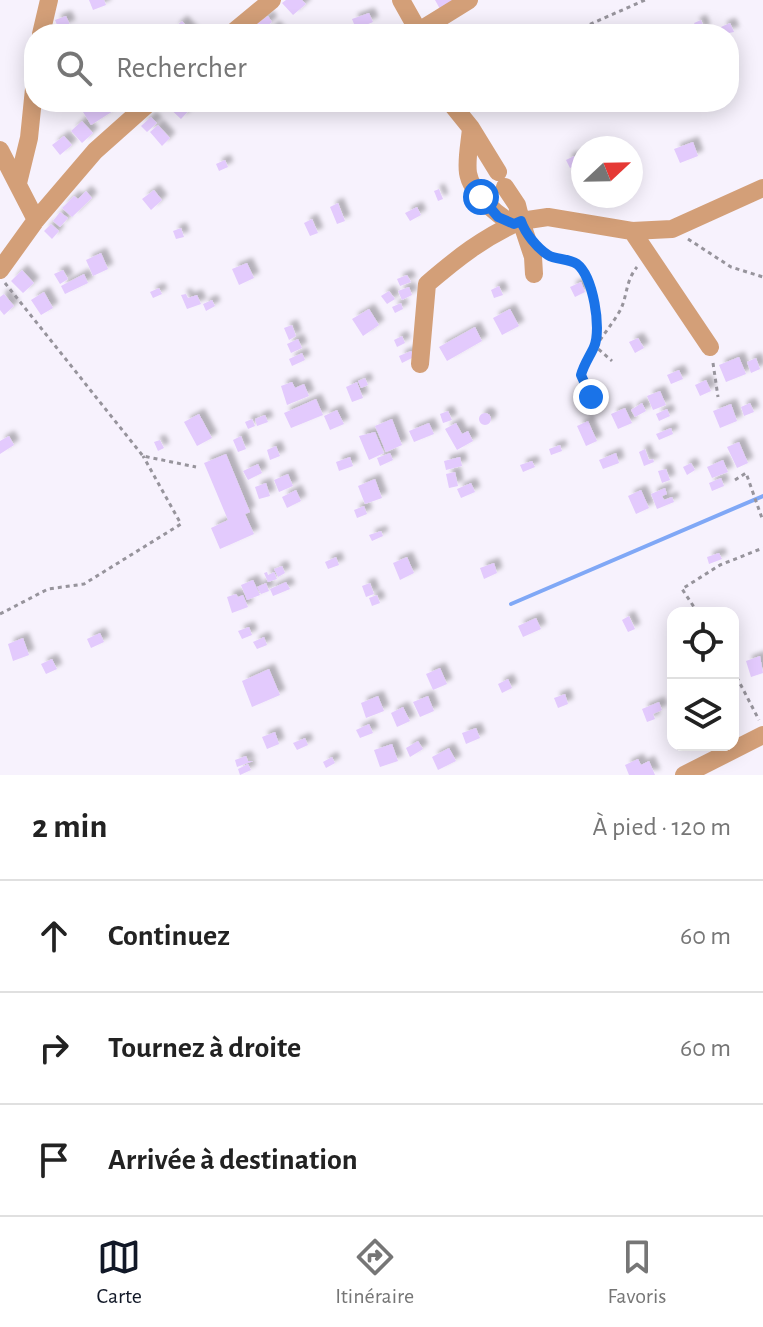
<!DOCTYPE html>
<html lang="fr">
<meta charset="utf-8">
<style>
:root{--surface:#fff;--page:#f2f2f2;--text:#222;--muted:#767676;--line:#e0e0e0;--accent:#111827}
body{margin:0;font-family:"Alegreya Sans",sans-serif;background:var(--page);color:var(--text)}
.controls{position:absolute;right:24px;bottom:24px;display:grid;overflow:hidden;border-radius:16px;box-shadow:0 4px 20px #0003}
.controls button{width:72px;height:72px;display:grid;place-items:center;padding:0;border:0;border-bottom:2px solid var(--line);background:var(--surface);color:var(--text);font:40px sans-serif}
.compass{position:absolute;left:571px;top:136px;width:72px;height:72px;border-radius:50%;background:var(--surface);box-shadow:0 4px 20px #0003;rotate:68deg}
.stop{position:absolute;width:24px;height:24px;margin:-18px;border:6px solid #1a73e8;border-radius:50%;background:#fff}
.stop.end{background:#1a73e8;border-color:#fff;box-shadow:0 2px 8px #0008}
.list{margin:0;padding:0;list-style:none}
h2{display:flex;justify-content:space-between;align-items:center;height:104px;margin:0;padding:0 32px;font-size:34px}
h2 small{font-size:26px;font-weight:400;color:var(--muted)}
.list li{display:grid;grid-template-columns:52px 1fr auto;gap:24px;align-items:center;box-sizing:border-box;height:112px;padding:0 32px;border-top:2px solid var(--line)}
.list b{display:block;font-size:30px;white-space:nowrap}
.list em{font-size:26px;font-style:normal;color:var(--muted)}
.icon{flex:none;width:44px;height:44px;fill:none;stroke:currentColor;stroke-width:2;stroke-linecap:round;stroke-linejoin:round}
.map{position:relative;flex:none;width:763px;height:775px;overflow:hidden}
.search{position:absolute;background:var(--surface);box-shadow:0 4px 20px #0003;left:24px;right:24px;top:24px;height:88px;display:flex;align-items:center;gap:20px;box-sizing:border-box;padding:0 28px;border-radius:32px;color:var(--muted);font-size:30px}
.sheet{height:440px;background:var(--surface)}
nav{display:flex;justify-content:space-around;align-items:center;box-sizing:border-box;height:112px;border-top:2px solid var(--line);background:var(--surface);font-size:22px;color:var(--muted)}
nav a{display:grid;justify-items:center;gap:4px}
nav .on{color:var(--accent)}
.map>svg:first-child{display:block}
</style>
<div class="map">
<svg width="763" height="775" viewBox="0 0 763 775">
<defs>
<filter id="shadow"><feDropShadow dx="5.5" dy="-5.5" stdDeviation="2" flood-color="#0004"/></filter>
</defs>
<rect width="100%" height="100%" fill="#f7f2fd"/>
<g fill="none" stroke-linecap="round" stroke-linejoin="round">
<path stroke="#80a8f6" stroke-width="4" d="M511,604L763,496"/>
</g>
<path fill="#e3cafd" filter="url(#shadow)" d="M89,0H104L106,5L93,10Z
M286,0H302L306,4L293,15L282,3Z
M435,0H454L440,9Z
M369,13L373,22L356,29L352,19Z
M66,16L70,25L59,30L55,20Z
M268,16L272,22L259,32L254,26Z
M701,20L705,30L699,33L694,23Z
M182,21L194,34H179L174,28Z
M730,23L734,32L724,34L721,27Z
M274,26L281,34H265Z
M87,102H107L113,111L91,125L80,107Z
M168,102H185L191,108L181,119L166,105Z
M151,117L157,123L147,132L141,126Z
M82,121L93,133L82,143L71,131Z
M158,125L170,138L162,146L150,132Z
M64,136L72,145L60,155L52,145Z
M693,142L698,156L680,163L674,149Z
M574,156L578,164L570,168L566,160Z
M225,160L228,167L219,171L216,164Z
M439,189L443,199L438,201L434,191Z
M154,190L162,200L151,210L142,199Z
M86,191L92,198L72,217L62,208L74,196L78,199Z
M338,203L345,221L337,224L330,207Z
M417,207L421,215L410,221L405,213Z
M60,212L68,218L60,227L53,221Z
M312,219L318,233L310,236L304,223Z
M51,224L59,231L52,239L44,231Z
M181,228L184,237L176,239L173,231Z
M101,253L108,269L93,276L86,260Z
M247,263L254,278L239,285L232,269Z
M22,270L34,283L23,293L11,281Z
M63,270L68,279L60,284L54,274Z
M84,274L88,283L65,294L61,286Z
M407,275L411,282L400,286L397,279Z
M581,282L585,292L575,297L570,287Z
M499,286L503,295L494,298L491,290Z
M409,287L412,295L402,300L398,291Z
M159,288L162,294L153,298L150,292Z
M389,291L395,299L387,304L381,296Z
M44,292L53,308L41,315L31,300Z
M4,294L14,306L4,315L0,310V297Z
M186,294L188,298L197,295L201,304L187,309L181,295Z
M212,300L215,306L206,311L203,304Z
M401,303L403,309L395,313L392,307Z
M369,309L379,325L363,336L352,319Z
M510,309L519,326L502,335L493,318Z
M292,325L296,336L289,340L284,328Z
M475,327L482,341L447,361L439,347Z
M402,336L405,343L397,347L394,340Z
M638,338L644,348L635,353L629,342Z
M298,339L302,348L291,353L287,344Z
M411,351L414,357L402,363L399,356Z
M302,353L305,360L292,366L289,359Z
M739,357L746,374L726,382L719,365Z
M756,358L760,369L751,373L747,362Z
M679,370L683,379L671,384L667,375Z
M365,378L368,385L361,388L358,381Z
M706,380L711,391L700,396L695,385Z
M292,382L295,388L304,384L309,396L287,405L281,386Z
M357,382L363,398L352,402L346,387Z
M660,391L666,405L653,410L647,396Z
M316,399L323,415L291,428L284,413Z
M642,403L646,411L635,417L631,410Z
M750,403L754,412L744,416L741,407Z
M731,404L737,421L720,428L713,411Z
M625,408L632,423L618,429L611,414Z
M667,409L670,416L659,421L656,414Z
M337,410L344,424L330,430L324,416Z
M448,411L452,420L443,423L440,414Z
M479 419a6 6 0 1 1 12 0a6 6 0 1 1-12 0Z
M199,414L212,438L197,446L184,422Z
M265,415L268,422L257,426L255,419Z
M252,419L255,426L248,429L245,422Z
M392,419L402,445L386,452L375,426Z
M588,421L597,441L586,446L577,426Z
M429,423L434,434L414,442L409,431Z
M456,423L462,434L468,431L473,441L457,450L445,429Z
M671,428L673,434L659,440L656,434Z
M375,432L384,453L369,460L359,436Z
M9,436L14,445L0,454V441Z
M241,436L246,449L238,452L233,440Z
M160,440L164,448L158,451L154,442Z
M739,442L748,463L737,468L727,447Z
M560,445L562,451L551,455L549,449Z
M276,446L280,456L270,460L267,450Z
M645,449L649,460L653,459L654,462L644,466L639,452Z
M390,453L393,460L380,466L377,458Z
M616,453L619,463L603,469L599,460Z
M226,454L250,512L245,514L254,534L220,549L211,528L228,520L204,463Z
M350,457L353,466L339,471L336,462Z
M460,457L462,466L446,470L444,461Z
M723,460L728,472L712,478L707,467Z
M532,461L535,467L523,472L520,465Z
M691,463L695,470L687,475L683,467Z
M258,464L262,473L248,480L243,471Z
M666,469L670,480L662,483L658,471Z
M455,472L458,486L449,488L446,474Z
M288,474L293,486L279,492L274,480Z
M721,478L724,486L712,491L709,483Z
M375,479L382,498L365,504L358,486Z
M266,483L270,496L259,499L255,487Z
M471,483L475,492L461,498L457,489Z
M665,488L667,494L662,496L664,500L672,497L674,502L657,509L651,494Z
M296,490L301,501L287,508L282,497Z
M641,490L649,508L636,514L628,496Z
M364,506L367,514L357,518L354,510Z
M381,531L383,536L372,541L369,535Z
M719,553L722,559L709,564L707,557Z
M336,557L339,565L328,569L325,562Z
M407,557L414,573L400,580L393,563Z
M494,563L497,573L484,579L480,568Z
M282,566L285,573L278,577L274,569Z
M267,572L268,575L274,572L277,579L268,582L264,573Z
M253,580L260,595L247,600L241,585Z
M286,582L290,589L273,596L270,589Z
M266,583L269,591L261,594L257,587Z
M370,583L374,594L366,597L362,586Z
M236,594L238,597L243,595L248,607L232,613L227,597Z
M377,595L380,603L372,606L369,598Z
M629,616L635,629L628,632L622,620Z
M536,618L541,629L523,637L518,626Z
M249,627L252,635L242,639L238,631Z
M100,633L104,642L91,648L87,639Z
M264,637L267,645L257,649L253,642Z
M23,638L29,655L13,661L8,644Z
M760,656L763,673L751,677L746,661Z
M52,659L57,669L46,674L41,664Z
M440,668L447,684L433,690L426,674Z
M269,669L280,695L252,707L242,681Z
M508,679L512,688L502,693L498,684Z
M565,694L568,704L558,708L554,698Z
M378,696L384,711L366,718L361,703Z
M428,696L434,711L420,717L413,702Z
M659,702L662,710L653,714L655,719L647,722L642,709Z
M403,707L410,721L397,727L391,713Z
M369,724L373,733L360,738L356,730Z
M476,728L480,738L466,744L462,733Z
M275,732L279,744L267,749L262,737Z
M305,738L308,745L297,750L293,743Z
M418,741L423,749L410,757L406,748Z
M392,744L398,761L380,767L374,750Z
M449,748L456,761L438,770L432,757Z
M246,756L248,761H253L237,767L235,760Z
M332,757L335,763L326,768L323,762Z
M638,759L641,765L649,761L655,775H629L625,765Z
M248,764L251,770L240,775L238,769Z"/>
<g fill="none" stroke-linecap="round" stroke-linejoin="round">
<path stroke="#97949c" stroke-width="3" stroke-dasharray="4 4" stroke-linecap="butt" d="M568,34L645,0
M688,239L731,267L763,277
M550,256C561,258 572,259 580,266C596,282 597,325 595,346L612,361
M5,283L143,456L196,467
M713,363L718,397
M591,397L581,375C589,351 605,335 618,314C628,299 624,283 637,267
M735,480L746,473L763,521
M698,613L682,589L720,565L763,548
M0,614L48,589L84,584L181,524L143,456
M733,670L759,720"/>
<path stroke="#d39f78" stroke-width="18" d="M401,0L420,34
M419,31L469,0
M41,34L49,0
M231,34L272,0
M450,102L471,128L498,172
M471,128C470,142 466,159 468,173C471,192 497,216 514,224
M0,150L36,220
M18,183L29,138L34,89
M505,187L517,205L521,221L548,217L632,231L672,229L763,188
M632,231L710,347
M0,270L36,220L95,151L150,102
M420,364L427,284C456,259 485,236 521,221L533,257L534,274
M684,775L763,735"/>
</g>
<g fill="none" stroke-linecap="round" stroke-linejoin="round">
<path stroke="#1a73e8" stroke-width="10" d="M481,197L498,217L514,224L521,221C525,233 537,248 548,255C556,260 568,258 577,264C593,276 602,329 594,347C590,356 584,364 581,375L591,397"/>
</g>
</svg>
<div class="controls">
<button><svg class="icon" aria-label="locate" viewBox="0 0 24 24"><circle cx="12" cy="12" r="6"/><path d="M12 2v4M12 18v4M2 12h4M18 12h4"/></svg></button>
<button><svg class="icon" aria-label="layers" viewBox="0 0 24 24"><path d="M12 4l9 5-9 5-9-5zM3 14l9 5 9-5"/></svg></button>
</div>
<svg class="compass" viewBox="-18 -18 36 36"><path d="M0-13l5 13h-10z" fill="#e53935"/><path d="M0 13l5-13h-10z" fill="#767676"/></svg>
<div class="stop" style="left:481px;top:197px"></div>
<div class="stop end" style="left:591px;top:397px"></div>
<div class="search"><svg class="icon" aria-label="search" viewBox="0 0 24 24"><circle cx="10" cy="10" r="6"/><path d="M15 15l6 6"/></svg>Rechercher</div>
</div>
<section class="sheet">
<h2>2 min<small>À pied · 120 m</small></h2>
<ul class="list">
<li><svg class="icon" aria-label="ahead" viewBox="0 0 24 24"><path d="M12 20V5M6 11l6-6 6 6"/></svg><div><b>Continuez</b></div><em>60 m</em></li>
<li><svg class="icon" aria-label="right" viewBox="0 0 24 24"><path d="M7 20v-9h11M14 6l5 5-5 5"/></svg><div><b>Tournez à droite</b></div><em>60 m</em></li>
<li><svg class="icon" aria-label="arrive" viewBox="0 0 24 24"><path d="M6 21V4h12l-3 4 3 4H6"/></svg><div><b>Arrivée à destination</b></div></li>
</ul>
</section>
<nav>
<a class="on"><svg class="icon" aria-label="map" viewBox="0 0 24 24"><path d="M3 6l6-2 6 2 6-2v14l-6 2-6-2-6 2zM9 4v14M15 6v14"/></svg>Carte</a>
<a><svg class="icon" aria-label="directions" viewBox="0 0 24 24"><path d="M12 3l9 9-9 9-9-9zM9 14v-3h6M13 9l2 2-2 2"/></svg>Itinéraire</a>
<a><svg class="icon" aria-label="saved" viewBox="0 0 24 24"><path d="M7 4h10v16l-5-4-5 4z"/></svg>Favoris</a>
</nav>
